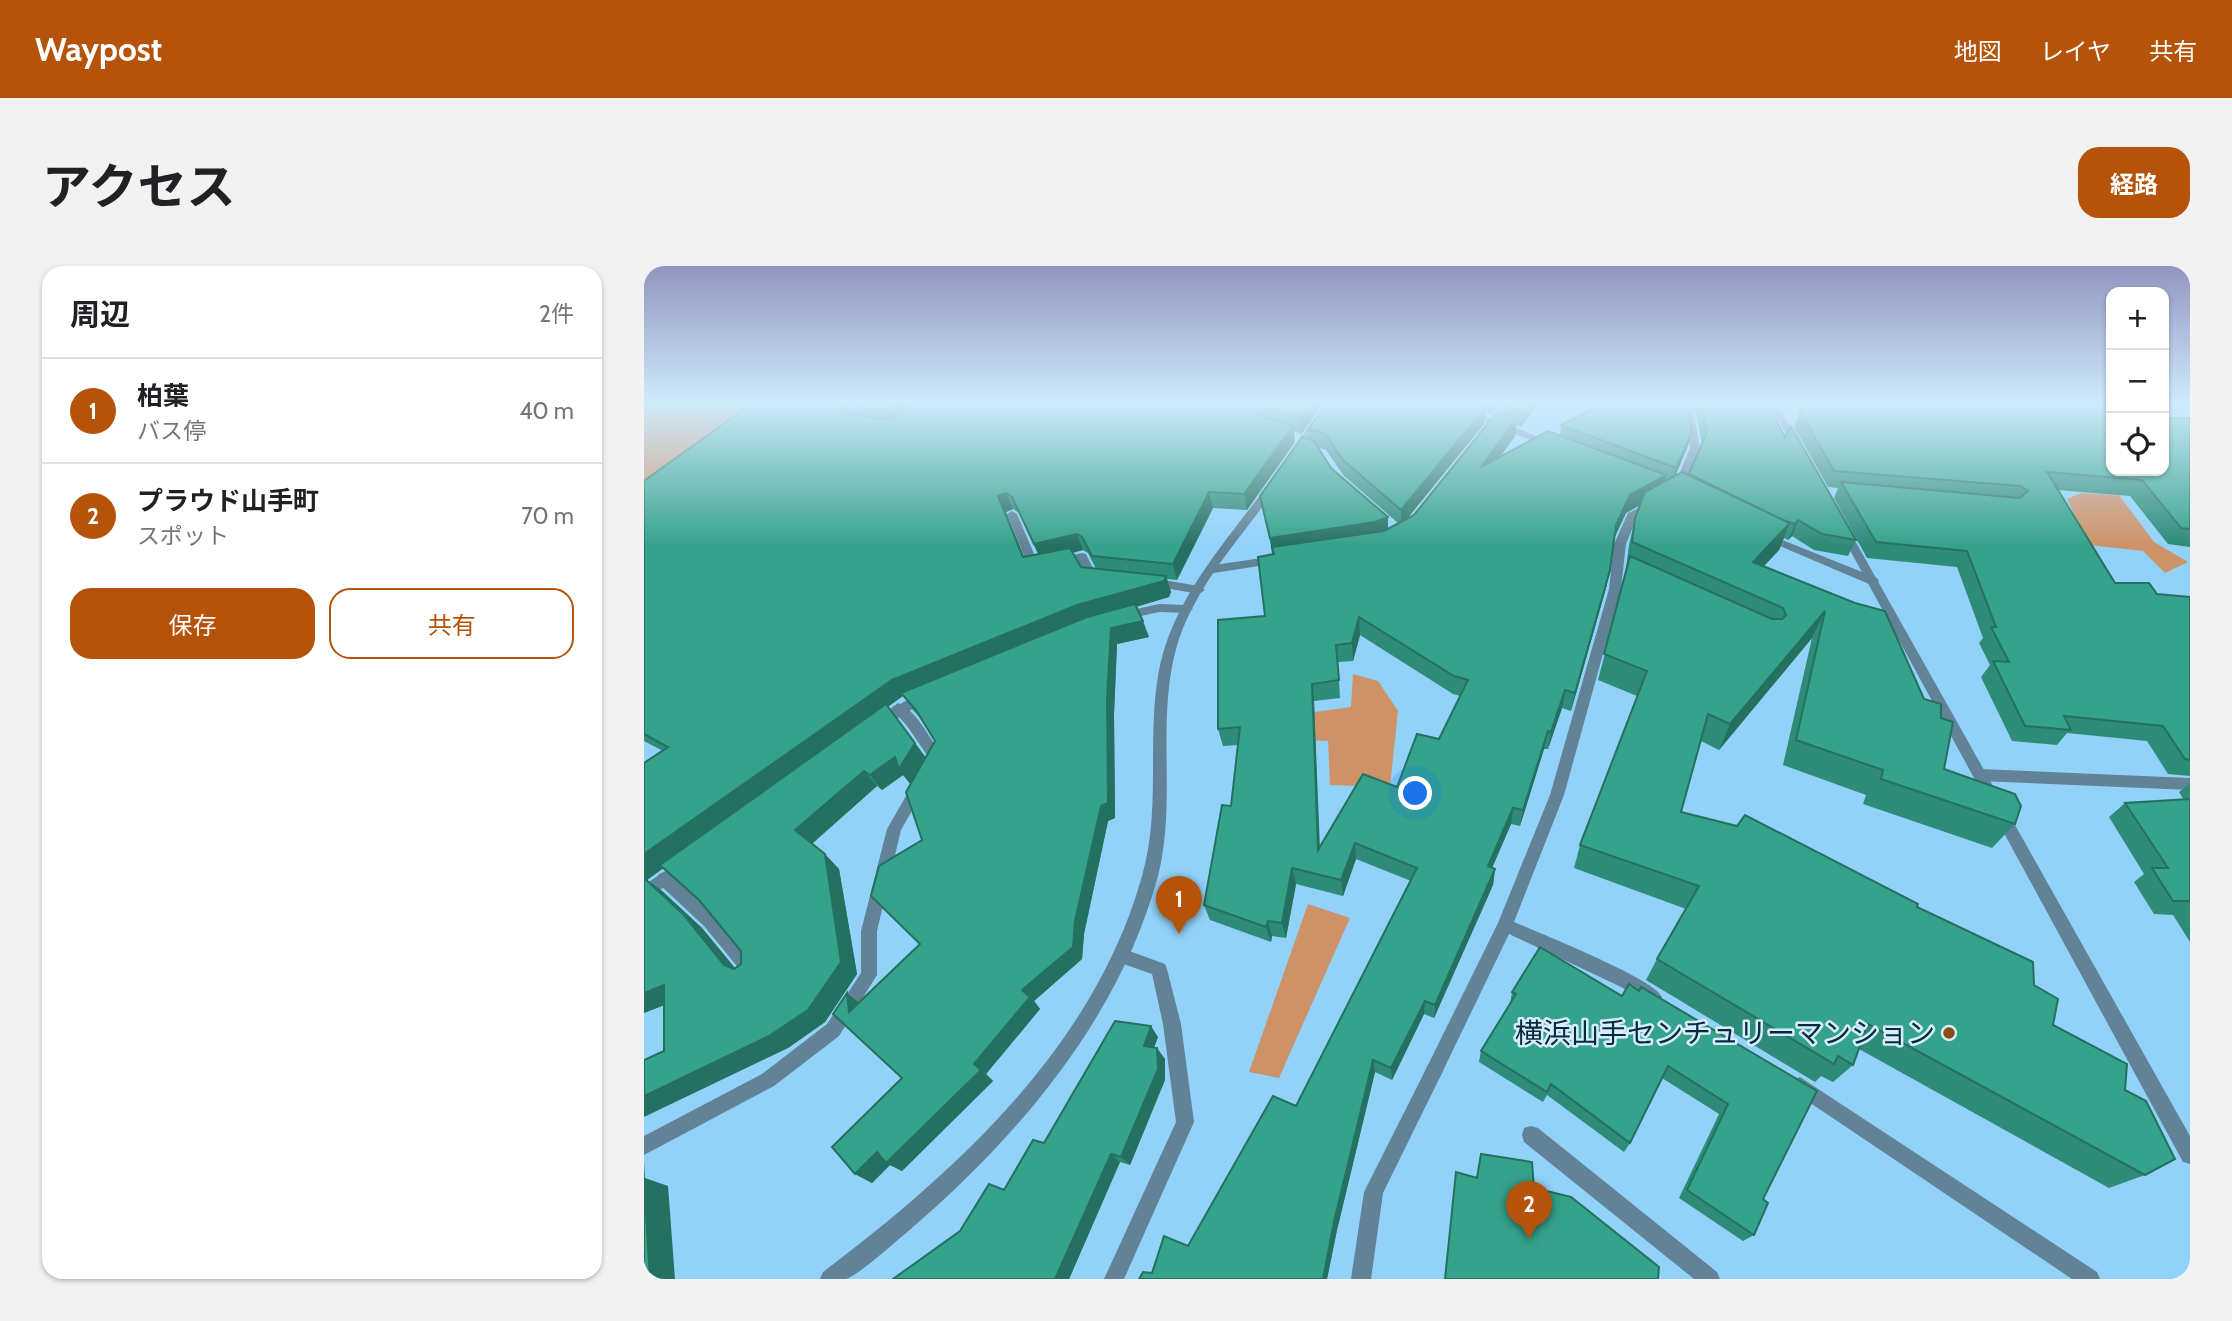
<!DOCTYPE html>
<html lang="ja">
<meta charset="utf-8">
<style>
:root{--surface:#fff;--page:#f2f2f2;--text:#202124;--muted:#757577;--line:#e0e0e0;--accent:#b45309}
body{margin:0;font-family:Cabin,"Noto Sans JP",sans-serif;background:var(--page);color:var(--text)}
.controls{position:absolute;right:21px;top:21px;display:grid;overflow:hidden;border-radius:14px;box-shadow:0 2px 5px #0004}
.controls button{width:63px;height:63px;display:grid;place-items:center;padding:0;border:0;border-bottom:2px solid var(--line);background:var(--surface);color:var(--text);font:35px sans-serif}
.you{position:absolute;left:772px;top:528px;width:24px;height:24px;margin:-18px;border:5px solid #fff;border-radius:50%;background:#1a73e8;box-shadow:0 0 0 10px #1a73e833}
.badge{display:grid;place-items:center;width:46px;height:46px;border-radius:50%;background:var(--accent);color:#fff;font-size:23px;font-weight:700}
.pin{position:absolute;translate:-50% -58px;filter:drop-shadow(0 2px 4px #0008)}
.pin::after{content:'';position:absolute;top:37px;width:24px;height:21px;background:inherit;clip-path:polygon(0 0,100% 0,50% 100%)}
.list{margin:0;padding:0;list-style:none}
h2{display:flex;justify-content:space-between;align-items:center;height:91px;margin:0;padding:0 28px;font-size:30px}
h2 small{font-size:23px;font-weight:400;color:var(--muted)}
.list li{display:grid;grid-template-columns:46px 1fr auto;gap:21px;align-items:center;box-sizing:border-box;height:105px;padding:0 28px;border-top:2px solid var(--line)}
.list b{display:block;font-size:26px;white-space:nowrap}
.list p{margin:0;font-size:23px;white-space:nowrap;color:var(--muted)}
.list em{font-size:23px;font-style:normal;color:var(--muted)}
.actions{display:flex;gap:14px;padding:21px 28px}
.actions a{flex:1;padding:16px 0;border:2px solid var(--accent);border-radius:21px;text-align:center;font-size:24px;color:var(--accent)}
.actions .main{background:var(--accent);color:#fff}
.icon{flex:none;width:38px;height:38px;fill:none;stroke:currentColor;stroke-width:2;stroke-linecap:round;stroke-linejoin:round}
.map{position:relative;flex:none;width:1546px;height:1013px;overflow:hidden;border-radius:21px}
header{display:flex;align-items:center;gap:42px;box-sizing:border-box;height:98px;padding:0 35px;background:var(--accent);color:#fff}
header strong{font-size:33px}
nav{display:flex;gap:38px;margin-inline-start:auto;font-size:24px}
.intro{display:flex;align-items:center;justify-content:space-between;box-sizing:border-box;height:168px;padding:0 42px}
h1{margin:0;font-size:49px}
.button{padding:18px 32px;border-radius:21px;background:var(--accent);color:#fff;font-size:24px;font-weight:700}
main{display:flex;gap:42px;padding:0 42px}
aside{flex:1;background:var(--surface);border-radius:21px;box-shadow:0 2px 5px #0004}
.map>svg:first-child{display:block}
</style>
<header>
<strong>Waypost</strong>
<nav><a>地図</a><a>レイヤ</a><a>共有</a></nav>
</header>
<div class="intro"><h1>アクセス</h1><a class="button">経路</a></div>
<main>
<aside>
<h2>周辺<small>2件</small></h2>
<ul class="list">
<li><span class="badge">1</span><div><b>柏葉</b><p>バス停</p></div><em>40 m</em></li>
<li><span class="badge">2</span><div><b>プラウド山手町</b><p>スポット</p></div><em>70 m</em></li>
</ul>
<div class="actions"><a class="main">保存</a><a>共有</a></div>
</aside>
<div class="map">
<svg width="1546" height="1013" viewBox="0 0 1546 1013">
<rect width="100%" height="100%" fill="#92d2f9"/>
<path fill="#ce9268" d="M0,138H114L0,231Z
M1437,227L1475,229L1510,276L1544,296L1521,307L1499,285L1445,279L1423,233Z
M709,408L734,415L754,445L746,521L686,519L684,475L663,474V447L707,441Z
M664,638L706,652L635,812L605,806Z"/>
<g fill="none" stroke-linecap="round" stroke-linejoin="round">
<path fill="#628397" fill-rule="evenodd" d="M1038,138H1048L1056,182L1039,223L1034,226L1029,223L1046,182Z
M1011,234L1016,237L993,251L982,278L977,323L920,529L870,656C895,667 1011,713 1018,731L1016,737L1010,739L975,720L865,668L796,811L790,814L784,811L781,805L854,657L906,529L965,323L970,278L984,247Z
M368,245L373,248L394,297L402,300L391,306L385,302L363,248Z
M438,287L442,288L452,308L460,309V315H444L434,295L416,300L410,296L412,293Z
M508,312L555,320L561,324L555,328L504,319L502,316Z
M254,437C273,445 285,471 297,488L299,492L292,504H282L280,500L285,492L263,460L247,442Z
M275,514L280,516L282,520L257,564L233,665V709L195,770L130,820L0,889V870L118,808L183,758L217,707V665L243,563L270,516Z
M20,606L25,608L72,650L113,700L115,705L113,710L107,713L101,710L60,660L15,618L12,613L15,608Z
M1156,811L1453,1006L1456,1013H1428L1150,826L1147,820L1150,814Z"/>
<path fill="#628397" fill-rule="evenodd" d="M797,138H810L847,152L859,138H868L855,155L911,178L903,180L851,160L848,163H842L840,161L843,157Z
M1121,267L1233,312L1235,315L1229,319L1225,318L1117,272V268Z
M631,290L635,291V297L570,307L564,303L570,299Z
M515,338L543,339L549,343L543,347L515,346L479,354L473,350L475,347Z
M281,424L286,426L288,429L286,432L238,462H228L226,458L228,454Z
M1336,503L1546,512V524L1336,515L1331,513L1329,509L1331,505Z
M41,592L46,593L49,598L46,603L0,635V619Z
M477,682L521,698L523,703L537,758L550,856L480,1013H460L532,856L519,758L508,708L471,695L469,690L471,685Z
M790,796L796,799L799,805L739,927L727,1013H707L720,926L784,799Z
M887,860L894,862L1073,1006L1076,1013H1050L880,876L878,869L880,862Z"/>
<path fill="#628397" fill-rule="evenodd" d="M681,138H691L654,190H646L645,188Z
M1125,138H1133L1158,179L1156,181H1150Z
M627,219L632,222C597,272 549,322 532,383C512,457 533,536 514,610C476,750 377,868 269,961C257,971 214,1010 202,1013C195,1013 183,1013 176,1013L179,1006C314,904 451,779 498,610C517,545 503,476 514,410C526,336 580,278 623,220Z
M1200,261L1205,264L1546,870V898L1539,896L1195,264Z"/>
</g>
<path fill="#2e8b78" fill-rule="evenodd" d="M107,138L598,141L597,138H679L657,168L650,165L651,176L603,244L569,242L533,314L523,313L527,326L525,331L492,341L505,371L473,378L470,448L471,552L464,555L440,668L438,693L390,735L396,743L342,808L349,815L258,905L246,899L228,917L211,908L258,812L203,727L215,737L276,678L278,574L266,518L259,509L238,524L233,520L168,578L195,603L213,708L181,756L144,782L20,785V739L0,747V497L19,485L0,475V215ZM369,243L375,247L394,288L380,291L362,246ZM439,284L444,287L452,303L437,301L429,287ZM259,430L268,443L278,454L291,475L282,492L244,440ZM19,602L55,634L97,685V698L91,702L58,662L18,625L3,614Z
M682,138H856L847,149L841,146L840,158L763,253L770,249L860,148L861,138H894L877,161L872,159L871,170L856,191L916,169L917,159L1048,166L1043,182L1031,210L1045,209L1058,178L1050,138H1123L1141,171L1212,274L1204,290L1170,284L1148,270L1144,274L1140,272L1135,284L1120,300L1211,337L1280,433L1297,452L1300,503L1371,558L1348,582L1219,538L1222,529L1139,499L1168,372L1075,484L1057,475L1037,546L1273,641L1390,719L1409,759L1481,824L1501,909L1465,922L1215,783L1209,799L1189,816L1177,810L1171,816L1002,714L1013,693L1042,643L930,602L936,579L993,430L954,414L983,303L982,302L985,279L991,252L996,239L982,247L970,272L962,322L927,445L918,442L904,483H900L876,560L867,558L848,602L851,603L849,619L790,752L780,748L748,814L731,806L693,964L683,1013H495L508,1007L544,980L652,840L767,615L712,593L699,630L652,618L642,672L628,670L627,676L566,654L560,639L587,540L594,479L579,480L574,463L621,350L629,288L619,246L616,230L665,174L664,163ZM673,181L682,184L700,210L754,257L744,262V251L687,202ZM716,369L809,428L816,430L795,473L753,521L676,581L670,435L696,432L694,396L709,395Z
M1156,145L1467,205L1546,152V281L1524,278L1486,230L1413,224L1471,317L1513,328L1546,331V510L1524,508L1503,475L1423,467L1413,479L1368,475L1337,411L1346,399L1335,377L1339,372L1313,301L1223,292L1190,232L1194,222L1184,221L1150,161Z
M1546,517V676L1529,649L1510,648L1490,616L1500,608L1465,551L1481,537L1540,534L1535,526Z
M868,726L978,730L1173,825L1119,933L1110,969L1099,975L1035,932L1075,848L1018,812L986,877L980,886L903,829L899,836L835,796L837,785L866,738Z
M514,771L510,781L521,793V814L486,899L476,896L425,1013H249L316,965L360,924L400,877Z"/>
<path fill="#257161" d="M199,138L208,154L193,144Z
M250,138H277L249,160L241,144Z
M666,138H679L657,168L656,152Z
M848,138H856L847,149Z
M884,138H894L877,161L879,145Z
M841,142L840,158L757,260V244Z
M872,153L871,170L836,219L837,201Z
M649,160L651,176L603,244L600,228Z
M1048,166L1043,182L1028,218L1032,202Z
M1022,209L1018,227L982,247L968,277L972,259L986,229Z
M565,226L569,242L533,314L529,298Z
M362,227L369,243L362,246L386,308L354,230Z
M744,251V267L628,288L626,272Z
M1154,254L1148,270L1144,274L1151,258Z
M1146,257L1135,284L1099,322L1109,296Z
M433,268L439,284L397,294L390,278Z
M966,304L962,322L927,445L931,427Z
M522,310L527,326L525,331L440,356L259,430L3,614L18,625L58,662L99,712L80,699L0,616V588L248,414L433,339Z
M1181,345L1168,372L1075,484L1086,458Z
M715,351L716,369L709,395L708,377Z
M499,355L505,371L473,378L470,448L471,552L464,555L440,668L438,693L390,735L396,743L342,808L349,815L258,905L246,899L228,917L211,908L233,886L330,798L378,724L431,655L463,432L467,362Z
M668,418L670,435L676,600L674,584Z
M921,424L918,442L904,483L907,466Z
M904,465L900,483L876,560L879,544Z
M271,477L282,492L267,518L259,509L238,524L226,509Z
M220,505L233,520L166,579L151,564Z
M869,542L867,558L842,616L844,600Z
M711,577L712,593L699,630L697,614Z
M181,588L195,603L213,708L181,756L144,782L0,851V830Z
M648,602L652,618L642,672L638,657Z
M851,603L849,619L790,752L791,739Z
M624,655L628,670L627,676L622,661Z
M20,719L41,731L0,747V727Z
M203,727L218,739L205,746Z
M781,735L780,748L748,814L747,802Z
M507,760L514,771L507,790L500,780Z
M513,782L521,793V814L486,899L477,891Z
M729,794L731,806L693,964L683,1013H679L690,956Z
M467,888L476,896L425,1013H411Z
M0,896L1,912L24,920L31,1013H6L0,932Z"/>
<path fill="#35a28b" stroke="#257161" stroke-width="2" fill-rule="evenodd" d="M107,138H250L241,144L199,138L193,144L199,148L248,154L268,138H593L612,149L649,160L600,228L565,226L529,298L448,290L438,271L433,268L390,278L368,231L362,227L354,230L379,291L426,282L437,301L522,310L520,315L433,339L248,414L0,588V497L24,481L0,468V215Z
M615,138H666L656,152L621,141Z
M682,138H829L841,142L757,244L699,194L681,168L664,163Z
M861,138H884L879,145Z
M957,138H1043L1048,166L1032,202L917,159Z
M1057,138H1123L1141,171L1147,160L1212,274L1178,268L1154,254L1151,258L1139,254L1045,208L1063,166Z
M1160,138H1399L1455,139L1467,141V205H1520V152H1546V263L1537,262L1498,214L1403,206L1471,317H1505L1513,328L1546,331V494L1541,493L1519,460L1420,450L1427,464L1381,460L1349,395L1365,396L1347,361H1352L1323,285L1232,276L1197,216L1376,232L1384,225L1376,220L1190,205L1156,145Z
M853,146L872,153L837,201L904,165L1022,209L986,229L972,259L966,304L931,427L921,424L907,466L904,465L879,544L869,542L844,600L851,603L791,739L781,735L747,802L729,794L690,956L679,1013H495L499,1006L508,1007L520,970L544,980L629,830L652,840L773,602L711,577L697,614L648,602L638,657L624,655L622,661L560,639L578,539L587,540L596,461L574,463V354L621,350L614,291L630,288L628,281L740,265L770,249ZM715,351L810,410L824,414L795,473L773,468L753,521L719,508L674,584L668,418L695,414L692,379L708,377Z
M658,171L670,175L687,202L744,251L731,256L626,272L616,230Z
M1038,206L1146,257L1109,296L1211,337L1241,345L1280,433L1297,438V452L1309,456L1300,503L1371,528L1377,540L1371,558L1237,513L1239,504L1152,474L1181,345L1086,458L1064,448L1037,546L1093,560L1101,549L1274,638L1273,641L1389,696L1390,719L1414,733L1409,759L1483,798L1481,824L1502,835L1531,893L1501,909L1224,758L1209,799L1194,790L1190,798L1013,693L1055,620L936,579L1003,405L960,388L986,290L1128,353H1138L1142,349L1139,342L988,276L991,252L1001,226Z
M491,338L499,355L467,362L463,432L464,537L457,540L431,655L429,681L378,724L386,731L330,798L337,804L242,897L233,886L211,908L188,881L258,812L189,748L203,727L205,746L276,678L227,630L235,600L278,574L262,526L291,475L272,444L257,427L443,351Z
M242,438L271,477L255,503L251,491L226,509L220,505L151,564L181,588L197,696L164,744L125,770L0,830V794L20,785V719L0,727V612L39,648L80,699L90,703L97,698V685L55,634L16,599Z
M1546,533V635H1529L1508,602H1524L1481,537Z
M896,681L978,730L985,718L995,725L997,721L1173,825L1119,933L1124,937L1110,969L1043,924L1084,838L1024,800L986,877L907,818L903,826L837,785L872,728L868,726Z
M471,755L507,760L500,780L513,782L514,803L477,891L467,888L411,1013H249L316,965L345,918L360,924L389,874L400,877Z
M837,888L888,896L890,922L927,931L1015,1001L1014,1013H801L812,906L833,912Z
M0,914L6,1013H0Z"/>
<linearGradient id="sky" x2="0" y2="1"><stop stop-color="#9295c0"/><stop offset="0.49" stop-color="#ceebfc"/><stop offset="1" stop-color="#ceebfc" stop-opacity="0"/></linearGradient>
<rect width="1546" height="280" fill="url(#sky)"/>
<circle fill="#8c4c15" stroke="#d6edfc" stroke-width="2.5" cx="1305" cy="767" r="7"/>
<g text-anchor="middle" stroke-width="5" stroke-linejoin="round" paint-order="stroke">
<g font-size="28" fill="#052a3d" stroke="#d6edfc" text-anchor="end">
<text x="1291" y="777">横浜山手センチュリーマンション</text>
</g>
</g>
</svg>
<div class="controls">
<button>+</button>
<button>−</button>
<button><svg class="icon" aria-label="locate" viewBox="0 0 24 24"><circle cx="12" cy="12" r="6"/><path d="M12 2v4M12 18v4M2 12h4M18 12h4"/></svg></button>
</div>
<div class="you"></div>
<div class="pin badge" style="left:535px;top:668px">1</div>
<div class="pin badge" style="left:885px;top:973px">2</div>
</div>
</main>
